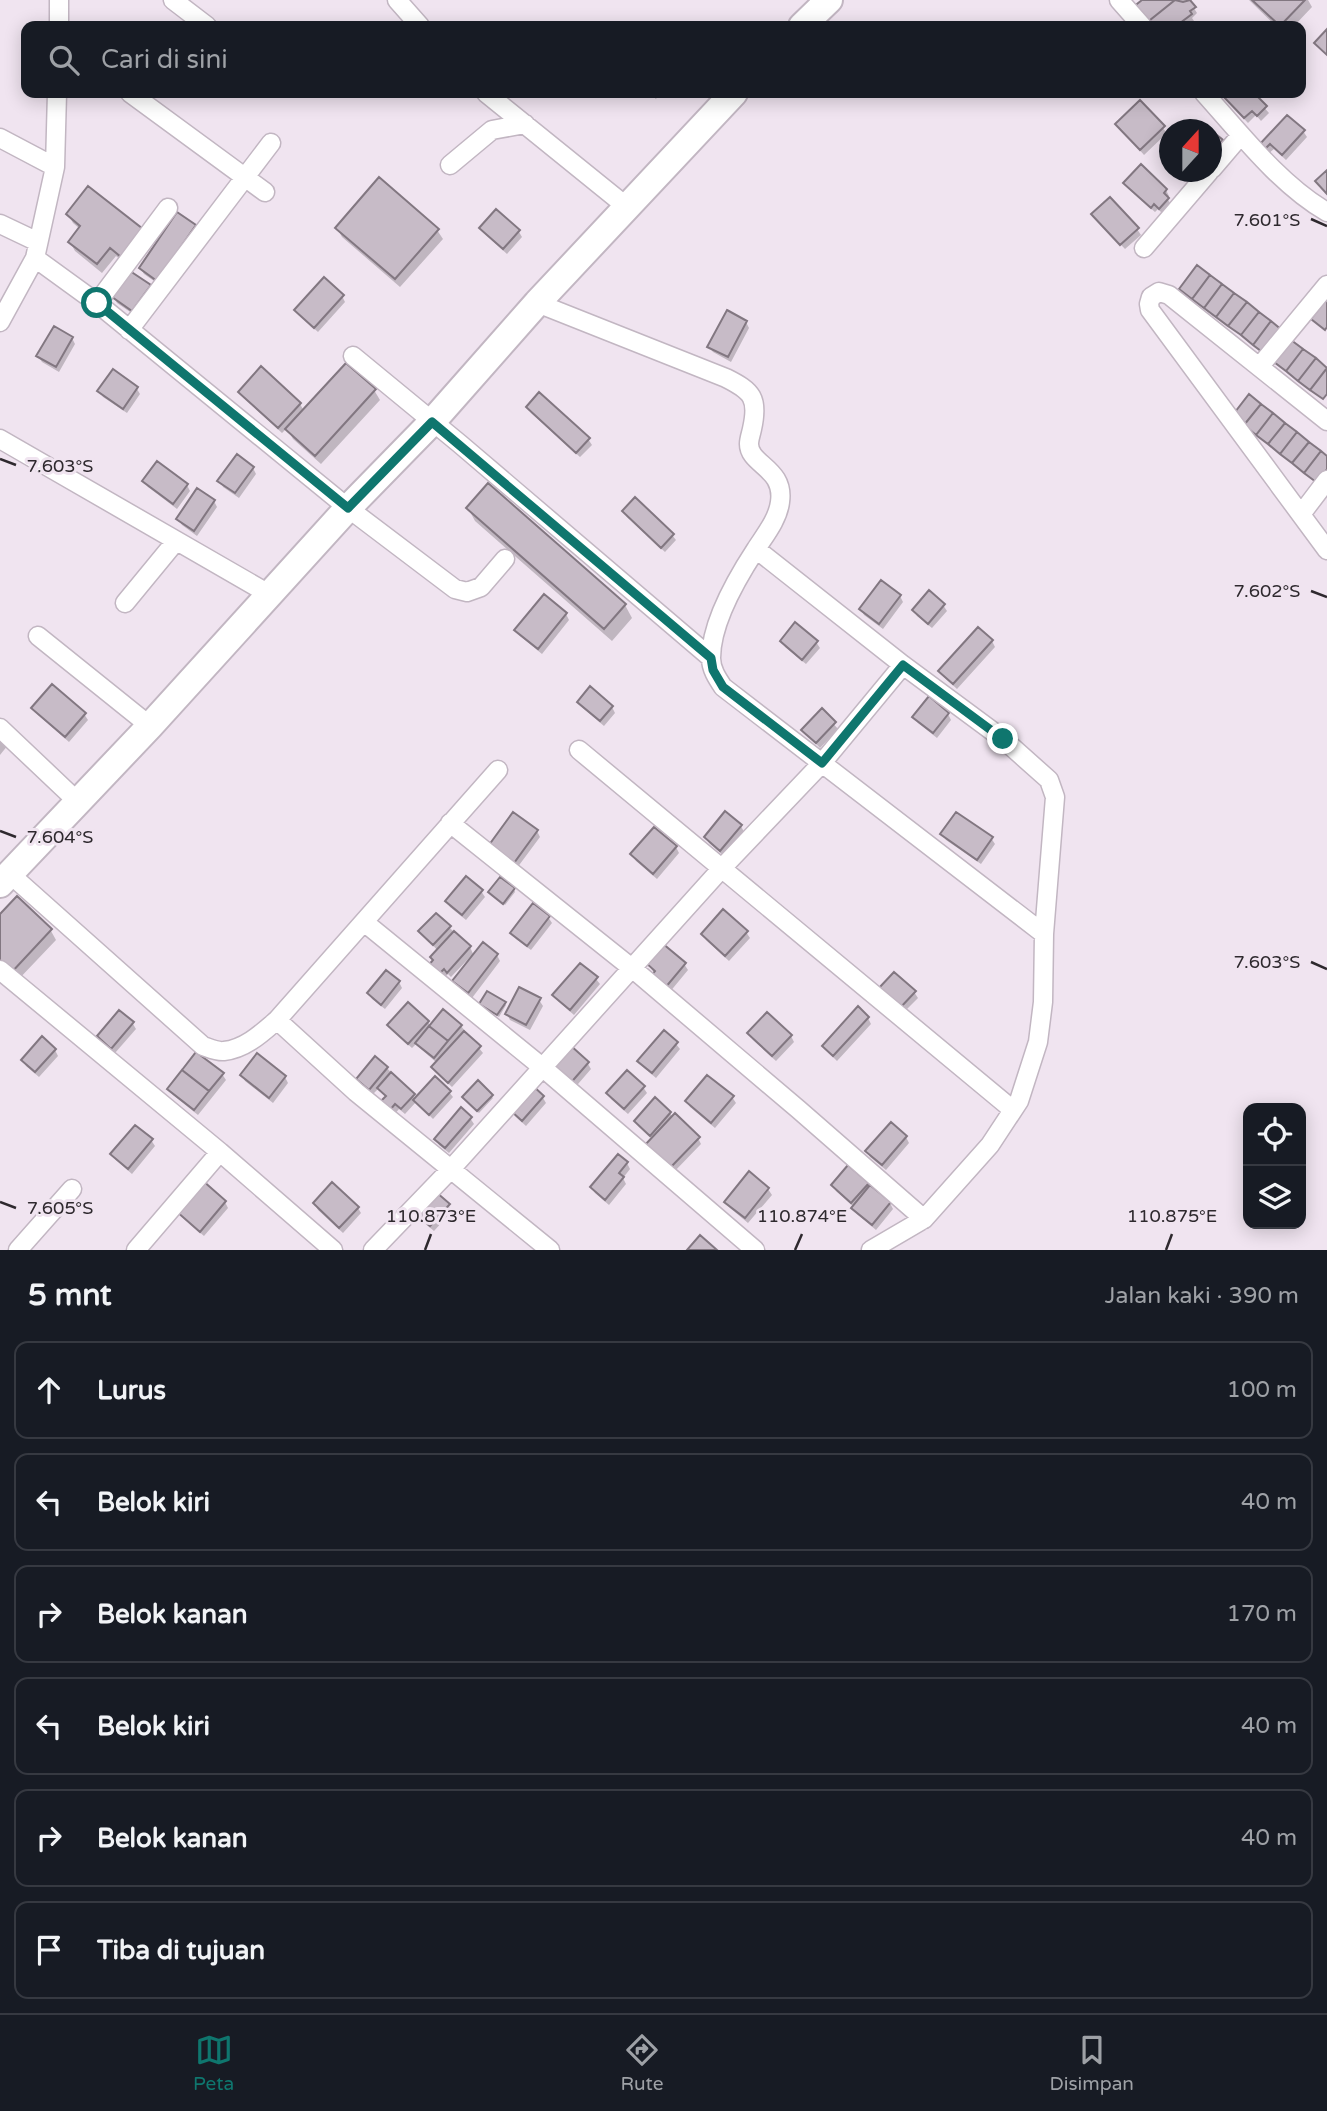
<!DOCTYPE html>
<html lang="id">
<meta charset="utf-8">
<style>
:root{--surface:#171b24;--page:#20242c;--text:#f1f3f6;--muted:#9ea1a6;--line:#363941;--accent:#0f766e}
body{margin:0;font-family:"Varela Round",sans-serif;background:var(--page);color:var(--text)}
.controls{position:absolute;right:21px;bottom:21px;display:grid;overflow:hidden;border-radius:14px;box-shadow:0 4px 18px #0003}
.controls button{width:63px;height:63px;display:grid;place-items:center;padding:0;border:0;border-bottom:2px solid var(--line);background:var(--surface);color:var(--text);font:35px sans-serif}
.compass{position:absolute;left:1159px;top:119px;width:63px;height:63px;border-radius:50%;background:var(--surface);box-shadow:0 4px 18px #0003;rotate:21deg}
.stop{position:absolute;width:21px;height:21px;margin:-16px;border:5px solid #0f766e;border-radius:50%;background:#fff}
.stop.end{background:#0f766e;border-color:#fff;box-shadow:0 2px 7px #0008}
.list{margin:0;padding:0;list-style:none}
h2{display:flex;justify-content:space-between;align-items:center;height:91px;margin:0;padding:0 28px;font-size:30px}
h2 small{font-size:23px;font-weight:400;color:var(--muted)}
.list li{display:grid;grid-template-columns:46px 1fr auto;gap:21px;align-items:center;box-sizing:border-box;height:98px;margin:0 14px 14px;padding:0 14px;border:2px solid var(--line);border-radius:14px}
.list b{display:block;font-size:26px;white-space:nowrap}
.list em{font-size:23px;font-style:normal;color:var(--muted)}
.icon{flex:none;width:38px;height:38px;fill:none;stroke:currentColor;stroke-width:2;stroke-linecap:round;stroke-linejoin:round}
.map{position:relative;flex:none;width:1327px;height:1250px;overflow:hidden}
.search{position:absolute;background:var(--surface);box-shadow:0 4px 18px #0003;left:21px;right:21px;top:21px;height:77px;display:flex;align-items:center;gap:18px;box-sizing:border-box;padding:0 24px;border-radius:14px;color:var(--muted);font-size:26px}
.sheet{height:763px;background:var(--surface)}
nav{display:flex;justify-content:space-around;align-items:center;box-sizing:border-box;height:98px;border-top:2px solid var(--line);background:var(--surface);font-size:19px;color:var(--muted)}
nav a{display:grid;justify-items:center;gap:4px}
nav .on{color:var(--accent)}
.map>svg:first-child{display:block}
</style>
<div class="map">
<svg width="1327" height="1250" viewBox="0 0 1327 1250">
<rect width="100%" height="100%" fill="#f0e4f0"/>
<path fill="#0003" d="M1145,0H1192L1190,2L1197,13L1192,18L1194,21L1187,26H1147Z
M1249,0H1308L1312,7L1294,26H1276Z
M649,93H660L656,99Z
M1222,93H1251L1269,113L1261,121L1256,115L1248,123L1226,100Z
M1140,102L1167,133L1144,155L1117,124Z
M1303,131L1307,137L1286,160L1274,149L1268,154L1262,145Z
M1212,133L1225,147L1212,162Z
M1125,183L1166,190L1169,196L1167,198L1171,205L1163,214L1158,209L1155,212L1129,189Z
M88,188L127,265L116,256L102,273L75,251L70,242L80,229L73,223L68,214Z
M496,212L519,232L522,237L507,254L485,234L481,228Z
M1097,220L1137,229L1141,235L1125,249Z
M194,226L198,232L161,286L144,274L141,269Z
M337,228L437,230L443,239L400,287L342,237Z
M150,287L153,292L136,316L117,303L114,297Z
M342,296L345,302L318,332L300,316L296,310Z
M746,322L749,328L731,362L713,352L709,347Z
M72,338L75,344L59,372L42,362L38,356Z
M261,369L300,404L304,411L374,390L380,400L321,464L293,439L287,428L282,433L244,398L240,392Z
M137,389L140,394L127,413L103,397L99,391Z
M528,407L588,439L592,445L580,457L531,413Z
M253,468L256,474L239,498L223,487L220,481Z
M144,481L187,485L190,491L177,509L148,487Z
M214,501L217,507L197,536L182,525L178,519Z
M468,508L625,605L632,618L612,641L475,521Z
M624,511L672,535L676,540L665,552L627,517Z
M882,582L900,596L903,602L883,629L864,615L861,609Z
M943,605L947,611L932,628L917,616L914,610Z
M566,614L569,620L542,654L520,636L516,630Z
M782,641L816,642L820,648L806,664L785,647Z
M992,641L995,647L957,689L944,677L940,671Z
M580,702L612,707L615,713L604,726L583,708Z
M34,708L84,714L88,720L69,742L37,714Z
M822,711L838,729L820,748L803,730Z
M948,714L951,720L937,738L918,723L914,717Z
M0,735L8,745L0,755Z
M741,826L744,832L724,856L709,843L706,837Z
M537,831L540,837L517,868L494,851Z
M942,834L991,838L995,844L981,864L946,840Z
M676,847L679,853L657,879L636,861L632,855Z
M514,889L515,892L505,905L490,892Z
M481,891L485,897L466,920L450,907L447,902Z
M17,898L51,931L56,940L16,982L0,916Z
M436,915L470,947L474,956L497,955L500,961L472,998L458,987L454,981L473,958L471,956L451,977L448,974L443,979L434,972L438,951L421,932Z
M548,917L552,923L531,950L516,939L512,933Z
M746,932L750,938L729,961L706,940L703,934Z
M647,963L684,964L688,970L669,993Z
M596,979L600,984L574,1015L558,1001L555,996Z
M399,982L402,988L385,1009L372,999L369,993Z
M914,992L918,998L903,1013L884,995Z
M539,1000L543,1006L530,1030L510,1020L507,1014Z
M504,1003L506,1005L499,1017L481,1004Z
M119,1012L133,1024L136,1029L115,1053L102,1042L99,1036Z
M868,1018L871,1024L837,1061L828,1052L824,1046Z
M428,1022L431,1027L461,1026L483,1053L452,1087L437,1073L433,1068L437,1063L421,1049L417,1043L412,1048L393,1031L389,1025Z
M749,1034L791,1036L794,1042L776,1061L753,1040Z
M676,1044L680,1049L656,1078L643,1067L640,1061Z
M570,1047L588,1064L591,1069L572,1091Z
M55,1050L58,1056L39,1077L26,1066L23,1060Z
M387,1068L416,1100L449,1092L453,1097L433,1119L416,1102L405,1114L399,1109L394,1115L386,1108V1098L379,1088L373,1094L361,1085L358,1079Z
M222,1074L226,1080L198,1115L173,1095L169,1089Z
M242,1075L285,1077L288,1083L273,1103L245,1081Z
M478,1083L493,1098L479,1113L465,1100Z
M643,1087L647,1093L628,1114L611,1099L608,1093Z
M532,1088L543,1098L546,1103L526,1126L515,1116L512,1110Z
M732,1097L736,1103L715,1128L690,1107L687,1101Z
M670,1113L673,1118L698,1138L701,1144L672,1174L653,1139L639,1127L636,1122Z
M470,1118L474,1124L449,1153L439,1145L436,1139Z
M906,1137L909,1143L886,1170L870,1157L867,1151Z
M151,1140L155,1146L132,1174L116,1160L112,1155Z
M627,1163L630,1169L623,1178L626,1184L609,1205L595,1193L592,1187Z
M749,1174L768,1189L772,1195L748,1223L730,1208L726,1202Z
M868,1184L870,1188L890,1203L893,1209L876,1230L857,1214L854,1207L836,1191L833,1185Z
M225,1202L228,1208L204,1236L182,1217L178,1211Z
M315,1204L358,1208L361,1213L343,1233L318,1210Z
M448,1205L452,1211L434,1231L422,1221L419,1215Z"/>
<path fill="#c7bbc7" stroke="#827781" stroke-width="2" d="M1142,0H1175L1145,24L1132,8Z
M1175,0L1183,2L1190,0L1196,7L1190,11L1192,14L1176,26H1147L1145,24Z
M1252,0H1305L1280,26Z
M1327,29V55L1314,43Z
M1222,93H1254L1267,106L1257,116L1252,111L1244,118L1221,94Z
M1140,100L1165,126L1140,150L1115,124Z
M1287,115L1305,130L1282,155L1270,144L1264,150L1259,145Z
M1212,131L1223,140L1212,153Z
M1141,164L1167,189L1164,193L1169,198L1159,209L1154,204L1151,208L1123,183Z
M1327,170V194L1315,181Z
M379,177L439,229L395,279L335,228Z
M88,186L143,229L121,257L110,248L97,264L68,242L80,226L66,214Z
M1110,197L1139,228L1120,245L1091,214Z
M496,209L520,230L503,249L479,228Z
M177,212L196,225L157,281L139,268Z
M1197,265L1210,275L1192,299L1179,289Z
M130,271L151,285L132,311L112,297Z
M1210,275L1222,284L1204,308L1192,299Z
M324,277L344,295L314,328L294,310Z
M1222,284L1234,293L1216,317L1204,308Z
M1234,293L1247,302L1228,326L1216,317Z
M1327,298V327L1325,330L1311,319Z
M1247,302L1259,312L1241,335L1228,326Z
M727,310L747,321L728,357L707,347Z
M1259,312L1271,321L1253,345L1241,335Z
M1271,321L1283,331L1265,354L1253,345Z
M54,326L73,337L56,367L36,356Z
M1291,340L1303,349L1286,371L1274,362Z
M1303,349L1316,358L1298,381L1286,371Z
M1316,358L1327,368L1310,390L1298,381Z
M346,363L376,389L315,456L285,429Z
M261,366L301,403L278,428L238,392Z
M1327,368V394L1323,399L1310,390Z
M113,369L138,387L123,409L97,391Z
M539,392L590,438L576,453L526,407Z
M1249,394L1261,404L1244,425L1232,416Z
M1261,404L1273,413L1256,435L1244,425Z
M1273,413L1285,423L1268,444L1256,435Z
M1285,423L1297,432L1280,454L1268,444Z
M1297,432L1309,442L1292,463L1280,454Z
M1309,442L1321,451L1304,473L1292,463Z
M1321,451L1327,456V469L1316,482L1304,473Z
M237,454L254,467L235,493L217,481Z
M157,461L188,484L173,504L142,481Z
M488,483L626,604L604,629L466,508Z
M197,488L215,500L194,531L176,519Z
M635,497L674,534L661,548L622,511Z
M881,580L901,595L879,624L859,609Z
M929,590L945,604L928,624L912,610Z
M544,594L567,613L538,649L514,630Z
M795,622L818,641L802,660L780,641Z
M978,627L993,640L953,684L938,671Z
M52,684L86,713L65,737L31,708Z
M590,686L613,706L600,721L577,702Z
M929,696L949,713L933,733L912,717Z
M822,708L836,722L816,743L801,730Z
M725,811L742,825L720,851L704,837Z
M513,812L538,830L514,863L489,845Z
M956,812L993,837L977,860L940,834Z
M654,827L677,846L653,874L630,854Z
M466,876L483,890L462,915L445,901Z
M500,877L515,888L503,904L488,892Z
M17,896L52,929L10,974L0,964V914Z
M533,903L550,916L527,946L510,933Z
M723,909L748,931L725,956L701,934Z
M436,913L451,926L433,945L418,931Z
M454,931L471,946L447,973L444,969L438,975L428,966L433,960L430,957Z
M483,942L498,954L468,993L452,981Z
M662,943L686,963L665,988L651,976L655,971L645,962Z
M580,963L598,977L570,1010L552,995Z
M386,970L400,981L381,1005L367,993Z
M894,972L916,991L899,1009L878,989Z
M519,987L541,998L526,1025L505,1014Z
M487,991L506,1002L497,1015L479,1004Z
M408,1002L429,1021L408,1044L387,1025Z
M858,1006L869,1017L833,1056L822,1046Z
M443,1009L462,1025L448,1041L429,1026Z
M119,1010L134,1022L111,1049L97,1036Z
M767,1012L792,1035L772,1056L747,1033Z
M429,1026L448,1041L434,1058L415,1043Z
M664,1030L678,1042L652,1073L637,1061Z
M464,1031L481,1046L448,1083L431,1067Z
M42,1036L56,1049L35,1072L21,1060Z
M570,1045L589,1062L568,1086L549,1068Z
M196,1052L224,1073L209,1091L182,1070Z
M257,1053L286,1076L269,1098L240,1075Z
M375,1056L388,1067L369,1090L356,1079Z
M182,1070L209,1091L194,1110L167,1089Z
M627,1070L645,1086L624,1109L606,1093Z
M391,1072L415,1094L401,1109L395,1104L390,1110L380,1102L386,1096L377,1088Z
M707,1075L734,1096L711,1123L685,1101Z
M435,1076L451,1091L429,1115L413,1100Z
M478,1080L493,1095L477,1111L462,1097Z
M532,1085L544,1096L522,1121L510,1110Z
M655,1097L671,1112L650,1136L634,1121Z
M461,1107L472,1117L445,1148L434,1139Z
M675,1113L700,1137L668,1170L644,1146Z
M891,1122L907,1136L882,1165L865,1151Z
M135,1125L153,1139L128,1169L110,1154Z
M618,1154L628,1162L619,1173L624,1177L605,1200L590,1187Z
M848,1165L869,1183L851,1203L831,1185Z
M749,1171L769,1188L745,1218L724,1202Z
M202,1180L226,1201L200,1232L176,1211Z
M332,1182L359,1207L339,1228L313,1203Z
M870,1185L891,1202L872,1225L851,1208Z
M436,1192L450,1204L430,1226L417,1215Z
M700,1235L717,1250H687Z"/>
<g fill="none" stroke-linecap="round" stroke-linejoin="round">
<defs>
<path id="street" d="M59,0V26
M173,0L207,26
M397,0L420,26
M1119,0L1142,26
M130,93L265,192
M486,93L627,207
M1204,93C1240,133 1280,185 1327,212
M0,138L55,167
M450,165L492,130L525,124
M1212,169L1241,135
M0,224L38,242
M1144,248L1209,172
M35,258L97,303L348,508L455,589L467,592L481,587L505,559
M97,303L168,208
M537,303L726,378C752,391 759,398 752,429C751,434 749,439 749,444C749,465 785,468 780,502C778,519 765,535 756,549C737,578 711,623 711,658C711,669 717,678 723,687L1044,934
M0,322L35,258L55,167L57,93
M129,330L271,143
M353,356L460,444L711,658
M1260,366L1327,285
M1327,421L1169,295L1159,292L1151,297L1149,304L1150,310L1327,550
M0,439L269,594
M1302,513L1327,480
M756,549L903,665L1003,739L1049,780L1055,797L1044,934L1043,1002L1038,1042L1019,1101L990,1145L924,1219L871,1250
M125,603L176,541
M38,636L150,726
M0,728L78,802
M579,750L1013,1110
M450,823L633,969L798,1109L924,1219
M10,874L203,1046C209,1048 218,1052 224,1051C245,1049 262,1033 277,1020L498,770
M364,922L542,1067L755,1250
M0,970L220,1152L333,1250
M277,1020L356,1092L550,1250
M18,1250L72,1189
M136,1250L220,1152
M373,1250L451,1169L722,868L822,763L903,665"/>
<path id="secondary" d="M802,26L829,0
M0,884L150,726L348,508L432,422L537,303L734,93"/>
</defs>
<use href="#street" stroke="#c2b6c2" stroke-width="21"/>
<use href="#secondary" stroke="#c2b6c2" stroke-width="30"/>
<use href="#street" stroke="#fff" stroke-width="18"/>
<use href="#secondary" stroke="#fff" stroke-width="26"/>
</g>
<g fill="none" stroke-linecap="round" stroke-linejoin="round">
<path stroke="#0f766e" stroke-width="9" d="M97,303L348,508L432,422L711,658L713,670L723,687L822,763L903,665L1003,739"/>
</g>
<path fill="none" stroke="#2e292e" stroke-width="2.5" d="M1311,219L1327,226M0,459L16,465M1311,591L1327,597M0,831L16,837M1311,962L1327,969M0,1202L16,1208M425,1250L431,1234M795,1250L802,1234M1166,1250L1172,1234"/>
<g font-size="18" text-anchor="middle" fill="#2e292e" stroke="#f0e4f0" stroke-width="6" stroke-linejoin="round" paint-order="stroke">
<text x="1267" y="226">7.601°S</text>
<text x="60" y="472">7.603°S</text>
<text x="1267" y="597">7.602°S</text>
<text x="60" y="843">7.604°S</text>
<text x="1267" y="968">7.603°S</text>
<text x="60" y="1214">7.605°S</text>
<text x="431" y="1222">110.873°E</text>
<text x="802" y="1222">110.874°E</text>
<text x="1172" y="1222">110.875°E</text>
</g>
</svg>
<div class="controls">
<button><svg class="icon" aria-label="locate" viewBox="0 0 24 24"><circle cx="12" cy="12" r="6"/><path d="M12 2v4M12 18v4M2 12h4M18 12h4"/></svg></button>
<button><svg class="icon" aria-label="layers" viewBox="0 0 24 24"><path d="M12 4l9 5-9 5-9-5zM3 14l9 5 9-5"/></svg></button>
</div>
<svg class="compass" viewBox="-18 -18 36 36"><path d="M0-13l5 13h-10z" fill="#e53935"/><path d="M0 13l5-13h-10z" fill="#9ea1a6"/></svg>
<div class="stop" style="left:97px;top:303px"></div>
<div class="stop end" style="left:1003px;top:739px"></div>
<div class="search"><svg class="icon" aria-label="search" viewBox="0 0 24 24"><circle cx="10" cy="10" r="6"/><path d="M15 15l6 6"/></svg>Cari di sini</div>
</div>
<section class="sheet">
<h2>5 mnt<small>Jalan kaki · 390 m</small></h2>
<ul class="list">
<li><svg class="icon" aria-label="ahead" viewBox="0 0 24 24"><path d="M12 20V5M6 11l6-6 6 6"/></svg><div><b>Lurus</b></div><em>100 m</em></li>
<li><svg class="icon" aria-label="left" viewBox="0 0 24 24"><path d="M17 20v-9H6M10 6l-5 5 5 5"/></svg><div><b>Belok kiri</b></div><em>40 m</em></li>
<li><svg class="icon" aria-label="right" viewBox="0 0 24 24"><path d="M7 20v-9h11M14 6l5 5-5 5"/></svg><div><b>Belok kanan</b></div><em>170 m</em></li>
<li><svg class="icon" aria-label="left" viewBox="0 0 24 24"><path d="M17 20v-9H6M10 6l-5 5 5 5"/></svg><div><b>Belok kiri</b></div><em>40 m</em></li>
<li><svg class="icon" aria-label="right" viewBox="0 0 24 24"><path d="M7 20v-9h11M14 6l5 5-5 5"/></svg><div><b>Belok kanan</b></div><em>40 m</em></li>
<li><svg class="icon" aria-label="arrive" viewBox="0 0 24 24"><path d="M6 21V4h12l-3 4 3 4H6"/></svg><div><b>Tiba di tujuan</b></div></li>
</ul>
</section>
<nav>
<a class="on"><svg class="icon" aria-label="map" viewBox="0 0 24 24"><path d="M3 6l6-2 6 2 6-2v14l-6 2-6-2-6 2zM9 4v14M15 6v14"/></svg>Peta</a>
<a><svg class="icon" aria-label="directions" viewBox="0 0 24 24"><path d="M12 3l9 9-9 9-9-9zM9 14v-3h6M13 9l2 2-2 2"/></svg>Rute</a>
<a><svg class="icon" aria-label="saved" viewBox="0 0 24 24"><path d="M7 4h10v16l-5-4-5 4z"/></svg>Disimpan</a>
</nav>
